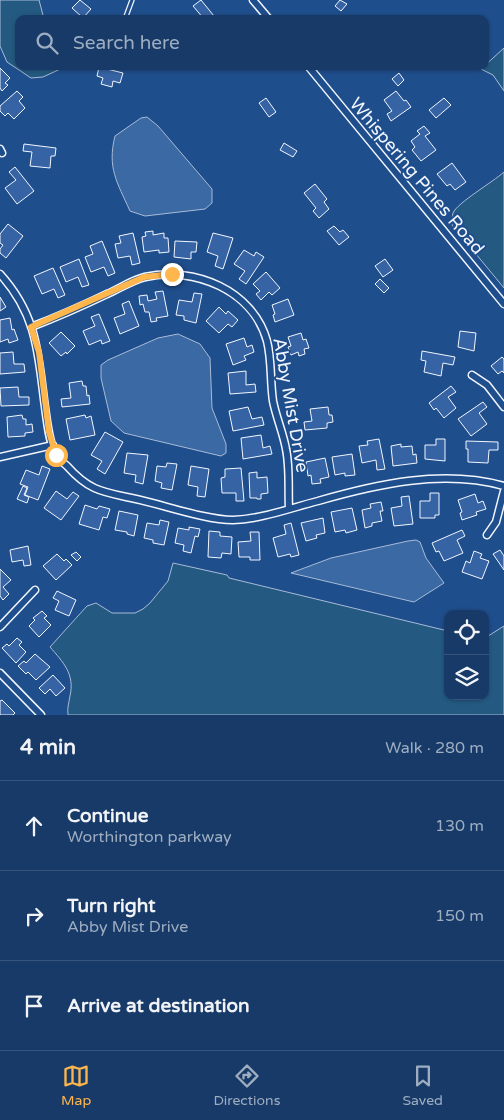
<!DOCTYPE html>
<meta charset="utf-8">
<style>
:root{--surface:#173a69;--page:#20416f;--text:#f1f3f6;--muted:#9eadc0;--line:#36547d;--accent:#ffb74d}
body{margin:0;font-family:"Varela Round",sans-serif;background:var(--page);color:var(--text)}
.controls{position:absolute;right:15px;bottom:15px;display:grid;overflow:hidden;border-radius:10px;box-shadow:0 1px 4px #0004}
.controls button{width:45px;height:45px;display:grid;place-items:center;padding:0;border:0;border-bottom:1px solid var(--line);background:var(--surface);color:var(--text);font:25px sans-serif}
.stop{position:absolute;width:15px;height:15px;margin:-11px;border:4px solid #ffb74d;border-radius:50%;background:#fff}
.stop.end{background:#ffb74d;border-color:#fff;box-shadow:0 1px 5px #0008}
.list{margin:0;padding:0;list-style:none}
h2{display:flex;justify-content:space-between;align-items:center;height:65px;margin:0;padding:0 20px;font-size:21px}
h2 small{font-size:16px;font-weight:400;color:var(--muted)}
.list li{display:grid;grid-template-columns:32px 1fr auto;gap:15px;align-items:center;box-sizing:border-box;height:90px;padding:0 20px;border-top:1px solid var(--line)}
.list b{display:block;font-size:19px;white-space:nowrap}
.list p{margin:0;font-size:16px;white-space:nowrap;color:var(--muted)}
.list em{font-size:16px;font-style:normal;color:var(--muted)}
.icon{flex:none;width:28px;height:28px;fill:none;stroke:currentColor;stroke-width:2;stroke-linecap:round;stroke-linejoin:round}
.map{position:relative;flex:none;width:504px;height:715px;overflow:hidden}
.search{position:absolute;background:var(--surface);box-shadow:0 1px 4px #0004;left:15px;right:15px;top:15px;height:55px;display:flex;align-items:center;gap:12px;box-sizing:border-box;padding:0 18px;border-radius:10px;color:var(--muted);font-size:19px}
.sheet{height:335px;background:var(--surface)}
nav{display:flex;justify-content:space-around;align-items:center;box-sizing:border-box;height:70px;border-top:1px solid var(--line);background:var(--surface);font-size:14px;color:var(--muted)}
nav a{display:grid;justify-items:center;gap:2px}
nav .on{color:var(--accent)}
.map>svg:first-child{display:block}
</style>
<div class="map">
<svg width="504" height="715" viewBox="0 0 504 715">
<rect width="100%" height="100%" fill="#1f4e8c"/>
<path fill="#245a82" stroke="#a8bbd7" d="M0,0H39L44,19H19V66H67L43,77L31,78L7,62L0,46Z
M504,48V91L493,75L481,69Z
M504,172V288L452,225C452,221 452,216 453,213C457,203 493,182 504,172Z
M173,563L227,575L229,578L448,631V696H485V638L504,626V715H68C67,707 69,703 70,696C75,674 63,662 50,647L87,606L96,603L112,613H135L143,609L150,603L168,581Z"/>
<path fill="#3b69a3" stroke="#a8bbd7" d="M147,117L158,126L212,189V203L205,209L145,216L130,211C117,182 107,168 115,136L141,118Z
M178,334L200,344L210,358L212,408L226,444V453L221,456L124,433L111,421L101,378V365L108,360L158,338Z
M416,540L420,542L426,558L444,583L414,602L291,573L331,558L408,541Z"/>
<path fill="#3563a3" stroke="#f2f6ff" d="M80,0L91,9L83,18L72,8Z
M201,0L214,16L210,19H204L193,6Z
M340,0L347,4L341,11L335,6Z
M99,67L123,73L120,83L113,81L112,87L101,84L103,78L97,76Z
M0,68L10,78L5,83L8,85L2,91L0,88Z
M399,73L404,80L398,86L392,79Z
M17,91L23,97L19,101L25,108L14,119L8,113L5,116L0,111V106Z
M396,91L404,101L406,100L411,107L391,121L387,114L392,111L384,100Z
M266,98L276,112L269,117L259,103Z
M444,98L451,105L436,118L429,110Z
M424,126L430,133L425,136L436,150L421,161L412,150L415,147L411,141L420,134L417,131Z
M284,143L297,151L293,157L280,150Z
M24,144L56,148L55,156H51L50,168L30,166L32,152L23,151Z
M452,163L466,182L455,190L450,184L447,186L437,174Z
M15,167L34,191L17,204L5,188L16,180L9,172Z
M315,184L327,199L324,202L329,209L319,218L313,211L316,208L304,193Z
M8,224L23,236L6,258L0,253V249L3,245L0,243V234Z
M334,226L340,232L343,230L349,237L339,245L327,231Z
M153,231V235L164,233V238H168L169,252L159,253V250L144,252L142,237L146,236L145,232Z
M133,233L140,263L132,265L130,256L118,258L115,244L121,243L119,236Z
M213,233L233,238L223,269L215,266L218,256L207,252Z
M102,241L115,273L108,276L104,267L91,272L85,257L93,254L90,246Z
M175,241L197,242L196,252H191V259L174,257Z
M244,250L254,256L256,252L264,257L246,284L239,279L245,271L234,264Z
M79,259L89,285L82,287L78,277L66,282L60,267Z
M385,259L393,270L383,277L375,266Z
M53,268L65,295L58,298L54,289L42,294L34,276Z
M266,272L280,288L272,295L269,292L261,300L256,294L260,291L253,284Z
M380,279L389,288L384,293L375,284Z
M163,291L168,316L156,318L157,321L151,322L149,312H145L143,304L140,305L139,296L147,295L148,301L157,299L155,292Z
M194,293L202,294L196,323L184,320V316L176,315L179,300L192,302Z
M0,297L6,307L0,311Z
M288,299L294,315L275,322L273,315L275,314L272,305Z
M129,301L139,326L120,334L114,318L125,314L122,304Z
M219,307L226,314L228,311L238,320L232,327L228,324L219,333L206,321Z
M99,314L110,341L102,344L101,340L89,345L83,331L95,326L91,317Z
M10,318L12,330L14,329L18,340L9,343L8,339L0,342V320Z
M460,331L476,333L474,351L458,347Z
M61,332L75,346L67,354L66,352L61,356L49,343Z
M301,333L303,340L306,339L309,348L304,349L305,354L299,356L298,352L291,355L288,347L291,346L288,337Z
M244,338L247,347L252,345L254,352L244,356L246,360L233,365L226,344Z
M422,351L455,357L453,365L443,363L441,376L424,372L426,361L421,360Z
M13,352L14,364H24L25,372L0,374V353Z
M502,357L504,359V373L502,371L498,374L491,366Z
M246,371V385L255,384L256,392L230,394L228,373Z
M82,381L83,386H86L87,396L89,395L90,404L62,407L61,399L71,398L69,383Z
M451,386L456,392L448,397L456,408L444,418L436,408L434,410L429,403Z
M18,387L19,397H29V405L1,406L0,388Z
M483,402L487,407L479,413L487,424L471,436L458,419Z
M248,407L252,419L262,417L264,425L233,431L229,411Z
M328,407L329,415H332L333,422L327,423V428L305,430L304,422L312,421L310,409Z
M22,415L23,419H26V425L32,424L33,432L25,433V436L8,437L7,417Z
M85,415L86,418L91,416L95,435L70,440L66,419Z
M105,432L123,442L105,474L97,469L102,461L91,455Z
M261,435L263,448L270,446L272,454L243,459L241,438Z
M379,439L385,469L377,470L376,460L362,463L359,446L368,445L367,441Z
M436,439H445V461L425,459V445H436Z
M466,441L498,442V450H489L488,463L468,462V449H466Z
M401,444V447L412,446L413,455L416,454L417,463L393,466L391,446Z
M127,453L148,455L143,484L135,482L136,475L124,473Z
M352,454L355,475L345,476V473L335,475L332,457Z
M325,458L329,477L320,479L321,483L312,484L311,475L308,476L306,462Z
M167,463L177,464L172,490L161,488L162,483L155,481L157,466L166,467Z
M42,466L50,469L38,500L25,495L28,487L20,484L26,470L39,475Z
M191,466L209,469L205,497L197,496L198,487L188,485Z
M241,468L244,501H236V493H222L221,478L225,477V469Z
M257,472V478L267,477L268,493L261,494V499H257V498H250L249,473Z
M23,486L27,488L24,495L29,497L27,503L17,499Z
M56,491L67,499L73,492L79,496L61,520L44,508Z
M430,493H439V515H435V518H420V501H430Z
M475,494L478,503L483,501L486,509L476,512L477,515L462,520L460,513L462,512L458,500Z
M409,496L413,524L394,526L391,508L402,506L401,497Z
M381,502L383,511H380L382,521L372,523V526L365,528L362,510L371,508L370,504Z
M85,505L97,509L99,506L110,509L107,518L103,517L99,530L79,524Z
M352,508L357,530L346,533L345,530L335,532L331,512Z
M119,511L138,515L134,536L127,534V532L115,530Z
M323,518L325,533L316,535L317,538L306,541L301,523Z
M160,520L169,522L164,545L153,543V540L144,538L147,523L159,525Z
M291,523L299,555L291,557L290,554L278,557L273,538L286,534L284,525Z
M189,527L200,529L198,537L195,536L191,553L183,551L184,545L175,543L178,528L189,530Z
M462,530L465,536L457,540L463,553L444,561L439,551L436,552L432,543Z
M209,531L220,532V536L232,537L231,554L222,553L221,558L208,557Z
M250,532H259L260,560H250V557H239L238,542L251,541Z
M28,546L31,565L24,566L23,560L12,562L10,550Z
M500,550L504,556V570L493,554Z
M474,551L482,554L480,558L489,561L482,579L462,572L466,561L470,563Z
M76,552L81,557L77,561L71,555Z
M57,554L64,561L66,559L72,565L56,580L43,566Z
M0,569L11,580L3,587L9,594L3,600L0,596Z
M57,591L76,600L69,616L55,610L59,601L53,598Z
M42,611L47,616L44,618L51,625L39,637L29,626L35,620L33,618Z
M17,638L22,642L19,645L26,652L16,663L2,648L7,644L9,646Z
M35,654L50,667L36,680L28,672L26,674L18,666L24,661L26,663Z
M53,675L65,688L56,696L50,689L45,694L39,688Z
M2,700L15,713L13,715H0V701Z"/>
<g fill="none" stroke-linecap="round" stroke-linejoin="round">
<defs>
<path id="lane" d="M125,19L132,0"/>
<path id="street" d="M253,0L269,19
M308,66L504,304
M0,149L2,153
M0,274C38,316 38,355 45,407C47,421 49,443 56,455C59,459 63,463 67,466C90,492 104,492 136,499C164,505 206,520 233,520C262,519 290,508 318,501C377,484 443,469 504,486
M31,327C57,317 82,306 107,294C119,289 132,280 145,277C194,266 253,290 267,341C272,361 270,381 273,401C276,417 283,432 286,449C290,468 288,489 289,509
M472,375L487,385L504,407
M0,457L53,445
M487,535L496,522L504,491
M0,627L35,590
M0,673L41,715"/>
</defs>
<use href="#lane" stroke="#f2f6ff" stroke-width="5.5"/>
<use href="#street" stroke="#f2f6ff" stroke-width="9"/>
<use href="#lane" stroke="#1f4e8c" stroke-width="3"/>
<use href="#street" stroke="#1f4e8c" stroke-width="6"/>
</g>
<g fill="none" stroke-linecap="round" stroke-linejoin="round">
<path stroke="#ffb74d" stroke-width="6" d="M56,455L49,432L39,352L31,327L144,277L172,274"/>
</g>
<g text-anchor="middle" stroke-width="4" stroke-linejoin="round" paint-order="stroke">
<g font-size="18" fill="#f2f6ff" stroke="#1f4e8c">
<text transform="translate(417 176) rotate(50)" y="6">Whispering Pines Road</text>
<text transform="translate(291 405) rotate(80)" y="6">Abby Mist Drive</text>
</g>
</g>
</svg>
<div class="controls">
<button><svg class="icon" aria-label="locate" viewBox="0 0 24 24"><circle cx="12" cy="12" r="6"/><path d="M12 2v4M12 18v4M2 12h4M18 12h4"/></svg></button>
<button><svg class="icon" aria-label="layers" viewBox="0 0 24 24"><path d="M12 4l9 5-9 5-9-5zM3 14l9 5 9-5"/></svg></button>
</div>
<div class="stop" style="left:56px;top:455px"></div>
<div class="stop end" style="left:172px;top:274px"></div>
<div class="search"><svg class="icon" aria-label="search" viewBox="0 0 24 24"><circle cx="10" cy="10" r="6"/><path d="M15 15l6 6"/></svg>Search here</div>
</div>
<section class="sheet">
<h2>4 min<small>Walk · 280 m</small></h2>
<ul class="list">
<li><svg class="icon" aria-label="ahead" viewBox="0 0 24 24"><path d="M12 20V5M6 11l6-6 6 6"/></svg><div><b>Continue</b><p>Worthington parkway</p></div><em>130 m</em></li>
<li><svg class="icon" aria-label="right" viewBox="0 0 24 24"><path d="M7 20v-9h11M14 6l5 5-5 5"/></svg><div><b>Turn right</b><p>Abby Mist Drive</p></div><em>150 m</em></li>
<li><svg class="icon" aria-label="arrive" viewBox="0 0 24 24"><path d="M6 21V4h12l-3 4 3 4H6"/></svg><div><b>Arrive at destination</b></div></li>
</ul>
</section>
<nav>
<a class="on"><svg class="icon" aria-label="map" viewBox="0 0 24 24"><path d="M3 6l6-2 6 2 6-2v14l-6 2-6-2-6 2zM9 4v14M15 6v14"/></svg>Map</a>
<a><svg class="icon" aria-label="directions" viewBox="0 0 24 24"><path d="M12 3l9 9-9 9-9-9zM9 14v-3h6M13 9l2 2-2 2"/></svg>Directions</a>
<a><svg class="icon" aria-label="saved" viewBox="0 0 24 24"><path d="M7 4h10v16l-5-4-5 4z"/></svg>Saved</a>
</nav>
